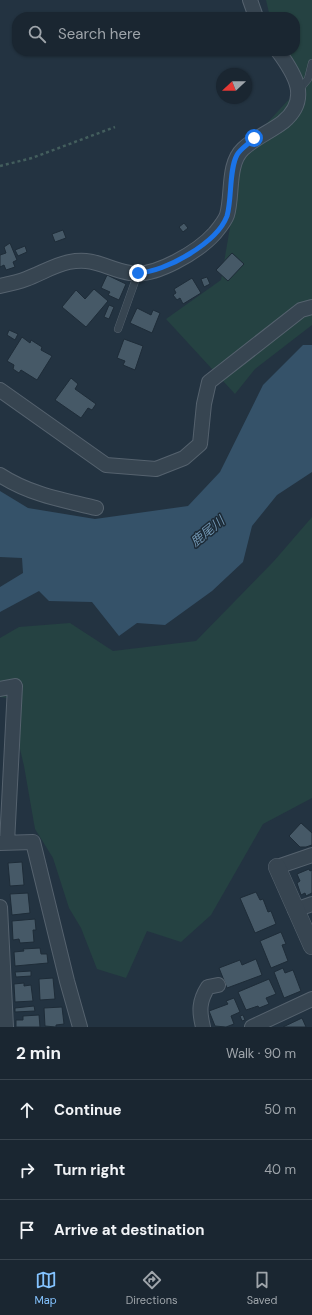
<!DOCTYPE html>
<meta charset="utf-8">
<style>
:root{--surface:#1a2631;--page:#232e39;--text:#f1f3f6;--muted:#9fa5ab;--line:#38434d;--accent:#84c3ff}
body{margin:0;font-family:"DM Sans","Noto Sans JP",sans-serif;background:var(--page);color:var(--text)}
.compass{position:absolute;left:216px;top:68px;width:36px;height:36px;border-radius:50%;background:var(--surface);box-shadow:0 1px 3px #0004;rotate:248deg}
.stop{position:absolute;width:12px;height:12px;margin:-9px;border:3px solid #1a73e8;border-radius:50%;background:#fff}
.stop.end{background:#1a73e8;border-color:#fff;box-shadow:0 1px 4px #0008}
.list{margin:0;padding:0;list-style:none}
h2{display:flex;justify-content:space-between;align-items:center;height:52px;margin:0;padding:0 16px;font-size:17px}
h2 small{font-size:13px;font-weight:400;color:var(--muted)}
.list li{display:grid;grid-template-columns:26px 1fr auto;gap:12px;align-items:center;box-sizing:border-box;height:60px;padding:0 16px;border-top:1px solid var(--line)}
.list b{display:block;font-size:15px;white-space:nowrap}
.list em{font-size:13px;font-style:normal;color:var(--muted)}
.icon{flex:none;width:22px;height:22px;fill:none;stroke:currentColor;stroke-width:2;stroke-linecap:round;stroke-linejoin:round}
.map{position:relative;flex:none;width:312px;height:1027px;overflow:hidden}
.search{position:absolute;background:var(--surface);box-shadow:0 1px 3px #0004;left:12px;right:12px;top:12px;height:44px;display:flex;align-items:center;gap:10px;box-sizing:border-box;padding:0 14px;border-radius:16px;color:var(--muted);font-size:15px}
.sheet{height:232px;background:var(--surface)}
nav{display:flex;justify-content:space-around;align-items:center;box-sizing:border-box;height:56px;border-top:1px solid var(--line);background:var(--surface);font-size:11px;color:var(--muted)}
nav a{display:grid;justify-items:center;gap:2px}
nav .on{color:var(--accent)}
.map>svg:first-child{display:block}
</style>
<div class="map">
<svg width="312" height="1027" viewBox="0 0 312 1027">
<rect width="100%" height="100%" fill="#233341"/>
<path fill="#254242" d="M266,0H312V325L255,369L235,394L166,319L221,280L240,169L257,134L292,96L280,51H295V17H270Z
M312,517V798L263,824L211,915L181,942L147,931L126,978L97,969L81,928L69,908L53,858L35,829L24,766L8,698L0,697V638L19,627L70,623L113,651L196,641L274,561Z"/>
<path fill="#355269" d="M303,345H312V472L277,495L252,526L243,562L212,591L165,625L137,623L119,636L92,602L49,601L39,591L0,612V587L23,573L22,558L0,557V491L28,508L95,519L188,506L220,472L263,385Z"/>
<path fill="#465967" stroke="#1e2c38" d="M184,223L188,228L183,232L179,227Z
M63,230L66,238L55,242L52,234Z
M10,243L17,260L13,262L15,267L6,270L4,265L0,267V255L6,253L4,247Z
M25,246L27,252L18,256L15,250Z
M232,253L244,264L228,281L216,270Z
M107,275L126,284L119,300L108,295L110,292L101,288Z
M207,277L210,284L204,287L201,279Z
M192,278L201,293L183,304L180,298L177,300L173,295L176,293L174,289Z
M94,289L108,301L86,327L62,307L76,290L85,299Z
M109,305L114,307L109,319L104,317Z
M137,308L151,315L153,310L160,313L152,333L130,323Z
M9,330L18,334L15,340L7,335Z
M22,337L30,343L31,340L42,347L41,350L52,356L37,380L21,370L19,373L13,369L14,365L7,361Z
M124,339L143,346L135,370L123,365L125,361L117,358Z
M71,378L78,384L75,389L96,404L92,410L88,408L81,418L55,400Z
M301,823L312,833V845L306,847H300L289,836Z
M22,862L24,885L10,886L8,863Z
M309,869L310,871L312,870V893L306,896L305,893L301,895L297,883L300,881L297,874Z
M256,892L260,900L263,899L268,912L271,911L276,924L255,933L240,898Z
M28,893L30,913L12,915L10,894Z
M35,919L36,930H33L34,942L20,943L19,939L13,940L12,921Z
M281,932L286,944L282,945L288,961L271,968L260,941Z
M40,948L41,954H47L48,963L15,966L14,952L24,951L23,949Z
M256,959L262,975L227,988L219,968L240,960L242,965Z
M283,968L285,973L293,970L301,991L284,998L274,972Z
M31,971V976L16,977L15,972Z
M53,978L55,999L40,1000L39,979Z
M269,979L276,994L266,998L269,1004L259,1008L258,1006L246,1010L238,992Z
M24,983V986L31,985L33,1001L15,1002L14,984Z
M234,998L240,1012L231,1016L234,1024L226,1027L215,1026L209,1011L228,1004L226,1001Z
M34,1006L35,1011L15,1012V1008Z
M62,1007L64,1024L56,1025V1027L45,1026L44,1008Z
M39,1015L40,1027H16V1020H23V1016Z
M243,1015L245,1020L242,1021L240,1016Z
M302,1018L306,1027H283Z"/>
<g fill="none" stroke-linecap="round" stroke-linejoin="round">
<defs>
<path id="service" d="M299,90L308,79L312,63
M118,329L138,273"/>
<path id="minor" d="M250,0L256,17
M0,286C9,284 18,282 26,279C40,274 54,265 69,262C96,257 106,269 130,273C155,278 199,251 215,233C219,228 225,221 227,215C233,195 227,164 243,149C256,137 270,132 283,122C311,99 295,74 278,51
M0,390L106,465L156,469L184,458L200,444L204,404L209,382L301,310L312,307
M0,475C29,494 62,500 96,508
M0,689L15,686L7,843
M0,843L33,842L67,981L80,1027
M277,867L312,855
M0,907L6,1027
M295,910L312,904
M203,1027C199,1011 199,1001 208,987L218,985
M252,1027L312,999"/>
<path id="tertiary" d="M277,867L312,946"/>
</defs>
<use href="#service" stroke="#55626e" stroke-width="8"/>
<use href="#minor" stroke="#55626e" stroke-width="16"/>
<use href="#tertiary" stroke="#55626e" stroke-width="18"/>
<path stroke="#435e5d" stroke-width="2.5" stroke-dasharray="3 3" stroke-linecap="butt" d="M0,166L32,158L115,127"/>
<use href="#service" stroke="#374551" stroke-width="7"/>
<use href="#minor" stroke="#374551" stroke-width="14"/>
<use href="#tertiary" stroke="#374551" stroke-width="17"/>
</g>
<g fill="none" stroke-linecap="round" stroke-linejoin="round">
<path stroke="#1a73e8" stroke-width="5" d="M138,273C165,272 217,243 227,216C232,199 229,169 237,155C240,149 249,144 254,138"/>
</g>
<g text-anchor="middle" stroke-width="3" stroke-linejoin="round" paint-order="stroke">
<g font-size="13" font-style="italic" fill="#7195b1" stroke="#1c2a36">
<text transform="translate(207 531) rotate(-39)" y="5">鹿尾川</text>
</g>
</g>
</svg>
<svg class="compass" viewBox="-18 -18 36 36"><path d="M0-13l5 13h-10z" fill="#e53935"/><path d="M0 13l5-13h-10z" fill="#9fa5ab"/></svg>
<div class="stop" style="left:254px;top:138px"></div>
<div class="stop end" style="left:138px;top:273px"></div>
<div class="search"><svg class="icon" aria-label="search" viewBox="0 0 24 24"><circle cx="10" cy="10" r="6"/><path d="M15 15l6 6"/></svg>Search here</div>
</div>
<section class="sheet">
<h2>2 min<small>Walk · 90 m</small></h2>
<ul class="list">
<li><svg class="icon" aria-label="ahead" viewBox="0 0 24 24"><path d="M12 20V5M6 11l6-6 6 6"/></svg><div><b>Continue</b></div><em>50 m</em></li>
<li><svg class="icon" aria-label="right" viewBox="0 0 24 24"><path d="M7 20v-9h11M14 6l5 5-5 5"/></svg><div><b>Turn right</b></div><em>40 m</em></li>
<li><svg class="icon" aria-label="arrive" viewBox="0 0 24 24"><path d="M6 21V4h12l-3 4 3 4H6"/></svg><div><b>Arrive at destination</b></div></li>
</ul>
</section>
<nav>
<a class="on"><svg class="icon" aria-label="map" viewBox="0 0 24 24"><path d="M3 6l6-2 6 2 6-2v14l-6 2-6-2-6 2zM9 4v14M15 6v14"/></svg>Map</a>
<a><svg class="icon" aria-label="directions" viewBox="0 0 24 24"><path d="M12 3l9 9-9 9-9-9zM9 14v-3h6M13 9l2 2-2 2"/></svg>Directions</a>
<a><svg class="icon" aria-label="saved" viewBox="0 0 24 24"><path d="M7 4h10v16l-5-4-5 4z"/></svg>Saved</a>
</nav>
